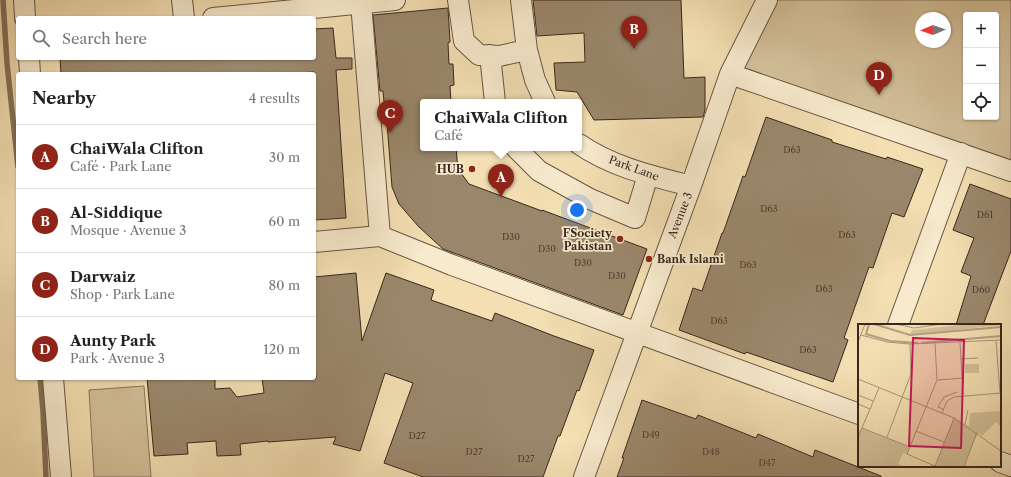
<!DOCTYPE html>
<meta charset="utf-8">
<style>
:root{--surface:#fff;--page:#f2f2f2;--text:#222;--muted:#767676;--line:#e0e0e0;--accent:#8f2418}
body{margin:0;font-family:"Libre Caslon Text",serif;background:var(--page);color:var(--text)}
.controls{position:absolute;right:12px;top:12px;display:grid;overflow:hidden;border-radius:4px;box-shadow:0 1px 3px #0004}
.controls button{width:36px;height:36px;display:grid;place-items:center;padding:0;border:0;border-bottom:1px solid var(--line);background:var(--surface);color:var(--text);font:20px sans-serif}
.compass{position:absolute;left:915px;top:12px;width:36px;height:36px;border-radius:50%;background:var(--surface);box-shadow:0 1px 3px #0004;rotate:268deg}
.you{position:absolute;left:577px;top:210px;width:14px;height:14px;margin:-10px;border:3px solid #fff;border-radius:50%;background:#1a73e8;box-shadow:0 0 0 6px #1a73e833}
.badge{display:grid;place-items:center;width:26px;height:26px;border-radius:50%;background:var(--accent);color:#fff;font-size:13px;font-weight:700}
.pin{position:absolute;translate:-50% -33px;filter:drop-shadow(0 1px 2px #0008)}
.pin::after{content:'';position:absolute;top:21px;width:14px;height:12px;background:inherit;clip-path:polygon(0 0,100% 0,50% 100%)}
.popup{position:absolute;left:420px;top:99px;width:162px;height:52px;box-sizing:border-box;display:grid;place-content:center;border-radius:4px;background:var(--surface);filter:drop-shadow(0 1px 3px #0005);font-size:13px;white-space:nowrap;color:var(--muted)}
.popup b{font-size:15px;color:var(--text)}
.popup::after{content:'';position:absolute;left:50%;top:100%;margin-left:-8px;border:8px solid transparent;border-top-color:var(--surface)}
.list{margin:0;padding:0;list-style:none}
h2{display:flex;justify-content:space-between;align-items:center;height:52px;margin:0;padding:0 16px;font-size:17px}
h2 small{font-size:13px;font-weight:400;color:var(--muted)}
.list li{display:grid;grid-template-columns:26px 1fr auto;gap:12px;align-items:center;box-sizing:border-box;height:64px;padding:0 16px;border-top:1px solid var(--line)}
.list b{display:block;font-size:15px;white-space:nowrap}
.list p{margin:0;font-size:13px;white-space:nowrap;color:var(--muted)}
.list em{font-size:13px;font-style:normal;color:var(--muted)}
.icon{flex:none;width:22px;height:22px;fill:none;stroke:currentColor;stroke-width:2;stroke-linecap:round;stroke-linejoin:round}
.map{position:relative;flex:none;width:1011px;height:477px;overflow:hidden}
.search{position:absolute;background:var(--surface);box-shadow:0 1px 3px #0004;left:16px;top:16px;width:300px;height:44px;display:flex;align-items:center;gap:10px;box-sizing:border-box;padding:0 14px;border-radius:4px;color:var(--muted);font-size:15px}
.panel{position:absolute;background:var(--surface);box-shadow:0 1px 3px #0004;left:16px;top:72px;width:300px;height:308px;border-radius:4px}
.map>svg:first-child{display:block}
</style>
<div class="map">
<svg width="1011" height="477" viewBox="0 0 1011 477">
<rect width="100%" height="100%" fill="#f3dfb2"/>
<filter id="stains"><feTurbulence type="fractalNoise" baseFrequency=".005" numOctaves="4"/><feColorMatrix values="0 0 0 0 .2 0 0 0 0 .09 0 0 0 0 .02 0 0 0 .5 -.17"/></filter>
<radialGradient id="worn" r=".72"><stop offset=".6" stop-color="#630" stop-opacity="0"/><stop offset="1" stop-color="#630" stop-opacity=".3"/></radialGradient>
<path fill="#d3c099" stroke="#86745c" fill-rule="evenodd" d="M767,0H1011V173L730,74ZM966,15H996V117H966ZM921,18H945V42H921Z
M144,386L151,477H94L89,390Z"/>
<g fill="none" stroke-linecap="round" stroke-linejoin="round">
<path stroke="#837059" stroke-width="5.5" d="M3,0L7,63L18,167
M40,378L43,411L46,477"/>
</g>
<path fill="#9a876b" stroke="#39271f" d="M533,0H681L684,78L705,77V110L703,117L594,120L577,92L556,90L554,63L585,62L584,33L537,36Z
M448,8L450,42L448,43L449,64H453L454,85L450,86L451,102H423V148H456L458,169L469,184L542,211V210L647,249L623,315L443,249L419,227L399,204L392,187L387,123L386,124L383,91H380L373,15Z
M333,28L336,58H352V69L336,70L346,218L314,220V72L278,74H61L60,58H314V29Z
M766,117L832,140V142L886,159L887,157L923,169L904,217L892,213L873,268L869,267L844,338L848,340L833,382L746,352L745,354L679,330L693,288L702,291L722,233H723L743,176L745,177Z
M970,184L1011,199V251L983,325H956L971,276L961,272L974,238L953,230Z
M356,273L362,341L386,273L434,290L431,300L492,321L495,313L554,336L594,350L579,391L577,390L560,436H558L543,477H423L384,463L413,383L385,373L360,451L333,444L336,437L268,442V441L240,444L241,455L217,456L216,441L187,443L188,454L154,456L147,378H215V389L230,388L237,397L264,393L262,378H316L314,357V277Z
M642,400L696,419L698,415L756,438L758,434L813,457L815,450L881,476V477H617L624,458H622Z"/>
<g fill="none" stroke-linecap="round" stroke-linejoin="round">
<defs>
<path id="minor" d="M24,0L25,18
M182,0L184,18
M458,0L464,41L479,55L499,56L527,50
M521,0L527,50L535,80L545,102
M361,3L380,236
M213,18L395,0
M490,55L495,102
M29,58L30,74
M730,74L1011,171
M579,144C612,167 652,176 691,186
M516,148L539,171L590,199L635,218L648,175
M314,242L380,236L452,265L859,414
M898,325L961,153
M53,378L61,477
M1000,462L1011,466
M584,477L691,186L730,74L767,0"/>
</defs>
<use href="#minor" stroke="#685544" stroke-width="22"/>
<use href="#minor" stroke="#f7eacd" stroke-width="20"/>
</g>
<g fill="#8f2418" stroke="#f7eacd" stroke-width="1.5">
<circle cx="472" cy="169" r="4"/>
<circle cx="620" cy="239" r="4"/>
<circle cx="649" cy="259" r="4"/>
</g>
<g text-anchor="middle" stroke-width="3.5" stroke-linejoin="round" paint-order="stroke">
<g font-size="9" fill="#513f32">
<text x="792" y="153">D63</text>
<text x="769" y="212">D63</text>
<text x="985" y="218">D61</text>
<text x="847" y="238">D63</text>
<text x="511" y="240">D30</text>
<text x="547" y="252">D30</text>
<text x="583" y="266">D30</text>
<text x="748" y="268">D63</text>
<text x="617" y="279">D30</text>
<text x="824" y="292">D63</text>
<text x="981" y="293">D60</text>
<text x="719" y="324">D63</text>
<text x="808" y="353">D63</text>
<text x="651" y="438">D49</text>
<text x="417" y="439">D27</text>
<text x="474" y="455">D27</text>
<text x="711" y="455">D48</text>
<text x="526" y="462">D27</text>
<text x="767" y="466">D47</text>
</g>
<g font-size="11" fill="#39271f" stroke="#f7eacd">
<text transform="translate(634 168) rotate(20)" y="4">Park Lane</text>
<text transform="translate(680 215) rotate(-69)" y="4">Avenue 3</text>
</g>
<g font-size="11" font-weight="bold" fill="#39271f" stroke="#f7eacd" text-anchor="end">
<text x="464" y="173">HUB</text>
<text x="612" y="237">FSociety<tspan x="612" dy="13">Pakistan</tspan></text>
<text x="657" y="263" text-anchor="start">Bank Islami</text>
</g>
</g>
<g transform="translate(858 324)">
<rect width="143" height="143" fill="#f3dfb2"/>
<path d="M111,0L143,1L52,11L54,6ZM107,40H121V49H107ZM143,87V103L138,98L124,112L120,109L105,143L77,142L96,94L111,102L112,89ZM4,104L52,123L49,130L45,129L40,140L46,143H0V113Z" fill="#d3c099"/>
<path fill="none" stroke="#b4a080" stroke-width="2" d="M11,0L8,10L32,17L60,19M16,0L52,11L143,3M63,19L143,12"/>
<path fill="none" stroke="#a99577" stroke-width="1" d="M38,0L56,4L84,0M3,11L29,18L52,20M138,16L142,69M0,18L7,0M102,18L105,71M77,19L79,56L49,130L77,142L96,94M103,35L120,34M0,55L96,94L143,127M80,56L105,54M0,71L15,77M0,80L12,85M85,85L80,83L86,73L99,68M84,89L89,77L96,73L143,69M107,100L110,86M4,104L52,123M58,107L86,118M0,113L21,64M29,113L53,50L52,20L143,16M106,143L119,108"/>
<path fill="#c2185b" fill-opacity="0.15" stroke="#c2185b" stroke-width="2" d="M55,14L106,16L103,124L51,122Z"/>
<rect width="143" height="143" fill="none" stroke="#39271f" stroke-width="2"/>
</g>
<rect width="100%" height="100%" filter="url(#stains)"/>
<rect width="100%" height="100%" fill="url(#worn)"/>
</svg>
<div class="controls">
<button>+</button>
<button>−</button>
<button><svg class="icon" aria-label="locate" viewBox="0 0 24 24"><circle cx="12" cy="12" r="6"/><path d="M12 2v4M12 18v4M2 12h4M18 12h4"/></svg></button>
</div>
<svg class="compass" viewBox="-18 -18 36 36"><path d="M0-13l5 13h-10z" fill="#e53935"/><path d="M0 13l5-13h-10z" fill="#767676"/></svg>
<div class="you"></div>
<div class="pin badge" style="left:501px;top:197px">A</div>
<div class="popup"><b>ChaiWala Clifton</b>Café</div>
<div class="pin badge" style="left:634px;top:49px">B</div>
<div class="pin badge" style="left:390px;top:133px">C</div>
<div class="pin badge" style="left:879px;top:95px">D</div>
<div class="search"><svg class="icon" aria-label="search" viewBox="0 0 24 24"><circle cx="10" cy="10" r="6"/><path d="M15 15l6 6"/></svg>Search here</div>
<section class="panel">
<h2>Nearby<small>4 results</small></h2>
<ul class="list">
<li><span class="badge">A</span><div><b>ChaiWala Clifton</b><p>Café · Park Lane</p></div><em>30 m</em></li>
<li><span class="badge">B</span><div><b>Al-Siddique</b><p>Mosque · Avenue 3</p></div><em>60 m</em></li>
<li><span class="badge">C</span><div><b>Darwaiz</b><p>Shop · Park Lane</p></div><em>80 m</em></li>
<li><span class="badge">D</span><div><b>Aunty Park</b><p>Park · Avenue 3</p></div><em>120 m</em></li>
</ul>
</section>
</div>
